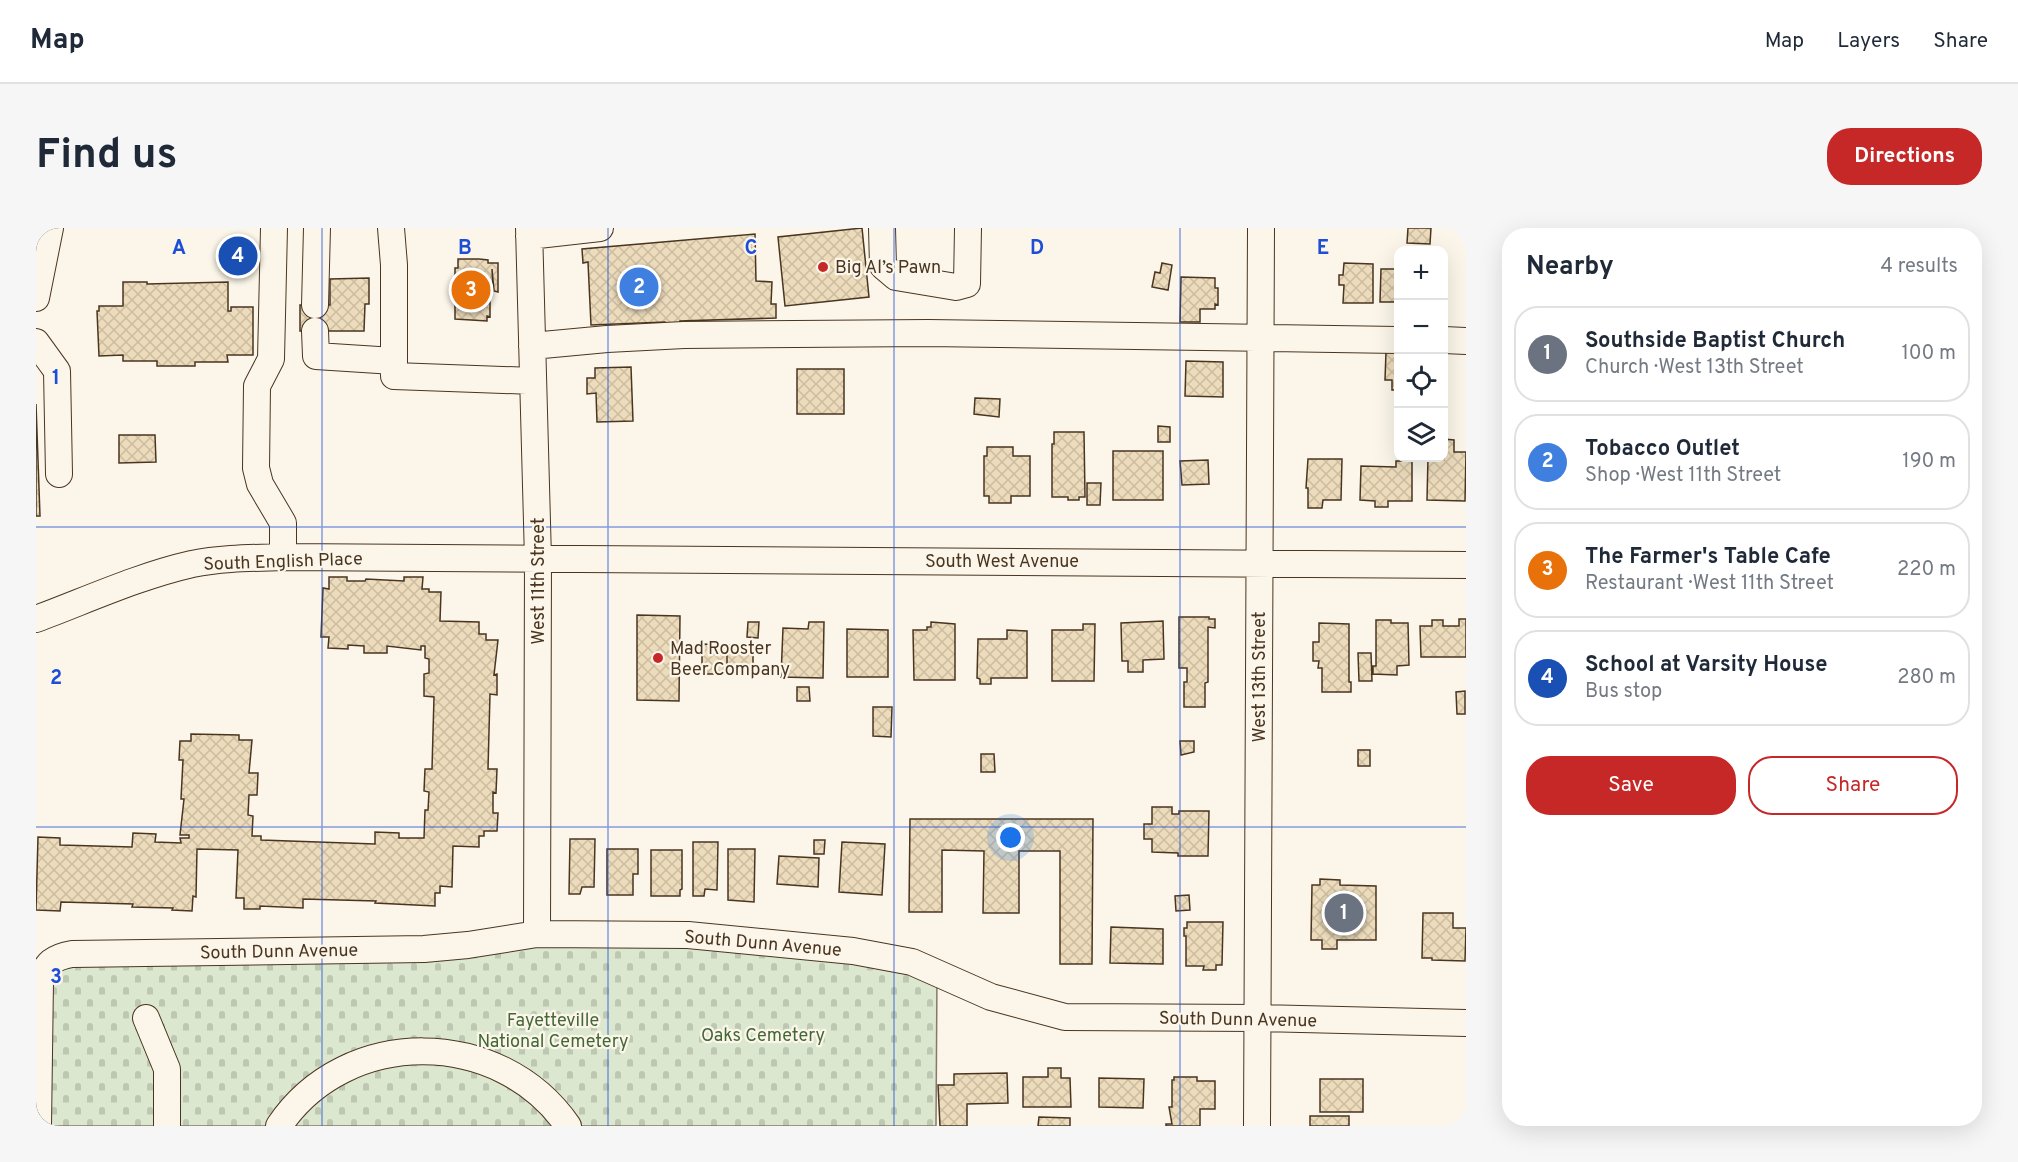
<!DOCTYPE html>
<meta charset="utf-8">
<style>
:root{--surface:#fff;--page:#f6f6f7;--text:#1f2937;--muted:#747a83;--line:#e0e1e3;--accent:#c62828}
body{margin:0;font-family:Overpass,sans-serif;background:var(--page);color:var(--text)}
.controls{position:absolute;right:18px;top:18px;display:grid;overflow:hidden;border-radius:12px;box-shadow:0 6px 24px #0002}
.controls button{width:54px;height:54px;display:grid;place-items:center;padding:0;border:0;border-bottom:2px solid var(--line);background:var(--surface);color:var(--text);font:30px sans-serif}
.you{position:absolute;left:975px;top:610px;width:21px;height:21px;margin:-15px;border:4px solid #fff;border-radius:50%;background:#1a73e8;box-shadow:0 0 0 9px #1a73e833}
.badge{display:grid;place-items:center;width:39px;height:39px;border-radius:50%;background:var(--accent);color:#fff;font-size:20px;font-weight:700}
.pin{position:absolute;translate:-50% -50%;border:3px solid #fff;box-shadow:0 2px 6px #0006}
.list{margin:0;padding:0;list-style:none}
h2{display:flex;justify-content:space-between;align-items:center;height:78px;margin:0;padding:0 24px;font-size:26px}
h2 small{font-size:20px;font-weight:400;color:var(--muted)}
.list li{display:grid;grid-template-columns:39px 1fr auto;gap:18px;align-items:center;box-sizing:border-box;height:96px;margin:0 12px 12px;padding:0 12px;border:2px solid var(--line);border-radius:24px}
.list b{display:block;font-size:22px;white-space:nowrap}
.list p{margin:0;font-size:20px;white-space:nowrap;color:var(--muted)}
.list em{font-size:20px;font-style:normal;color:var(--muted)}
.actions{display:flex;gap:12px;padding:18px 24px}
.actions a{flex:1;padding:14px 0;border:2px solid var(--accent);border-radius:24px;text-align:center;font-size:21px;color:var(--accent)}
.actions .main{background:var(--accent);color:#fff}
.icon{flex:none;width:33px;height:33px;fill:none;stroke:currentColor;stroke-width:2;stroke-linecap:round;stroke-linejoin:round}
.map{position:relative;flex:none;width:1430px;height:898px;overflow:hidden;border-radius:24px}
header{display:flex;align-items:center;gap:36px;box-sizing:border-box;height:84px;padding:0 30px;background:var(--surface);border-bottom:2px solid var(--line)}
header strong{font-size:28px}
nav{display:flex;gap:33px;margin-inline-start:auto;font-size:21px}
.intro{display:flex;align-items:center;justify-content:space-between;box-sizing:border-box;height:144px;padding:0 36px}
h1{margin:0;font-size:42px}
.button{padding:15px 27px;border-radius:24px;background:var(--accent);color:#fff;font-size:21px;font-weight:700}
main{display:flex;gap:36px;padding:0 36px}
aside{flex:1;background:var(--surface);border-radius:24px;box-shadow:0 6px 24px #0002}
.map>svg:first-child{display:block}
</style>
<header>
<strong>Map</strong>
<nav><a>Map</a><a>Layers</a><a>Share</a></nav>
</header>
<div class="intro"><h1>Find us</h1><a class="button">Directions</a></div>
<main>
<div class="map">
<svg width="1430" height="898" viewBox="0 0 1430 898">
<defs>
<pattern id="cemetery-stones" width="16" height="16" patternUnits="userSpaceOnUse" patternTransform="scale(1.5)"><rect width="16" height="16" fill="#dce7d0"/><path d="M2 7V4a2 2 0 0 1 4 0v3zM10 15v-3a2 2 0 0 1 4 0v3z" fill="#bec7b2"/></pattern>
<pattern id="building-cross-hatch" width="8" height="8" patternUnits="userSpaceOnUse" patternTransform="scale(1.5)"><rect width="8" height="8" fill="#ecdcbc"/><path d="M0 0l8 8M0 8l8-8" fill="none" stroke="#ccbda1"/></pattern>
</defs>
<rect width="100%" height="100%" fill="#fbf6e9"/>
<path fill="url(#cemetery-stones)" stroke="#887966" stroke-width="1.5" d="M598,706L901,746L900,898H2L15,732Z"/>
<path fill="url(#building-cross-hatch)" stroke="#4a3520" stroke-width="1.5" d="M826,0L833,69L749,78L742,9Z
M1372,0H1395L1394,16L1371,15Z
M719,6L720,53L736,54L735,76H740V90L644,93V99H629V94L555,97L552,34L547,35L546,21Z
M422,31H443L452,32V35H462V64L458,63L456,41L457,60H454V89L451,88V93L419,91V71H416V61H419V40H422Z
M1126,35L1136,37L1132,62L1116,59L1119,44L1124,45Z
M1308,35L1337,36V75H1307L1308,57H1303V47H1307Z
M1345,41H1362V74H1344Z
M1145,49L1179,50V60H1182V77L1179,76V81H1164V94H1144Z
M333,50V76H329L328,103H264V77H294V51Z
M87,54H111V56L192,54V83H195V79H217V127H191L192,134H159V138H121V133H87V127L63,128L61,83H63V78H87Z
M1350,124H1362V162H1356V152H1349Z
M1150,133L1187,134V169L1149,168Z
M595,139L597,193L561,194L560,165L551,166V150H559V140Z
M761,141H808V186H761Z
M939,170L964,171L963,189L938,186Z
M0,176L4,288H0Z
M1122,198L1134,199V214H1122Z
M1018,204H1048L1049,269H1043V272H1032V269H1016V216H1018Z
M83,207H119L120,234L83,235Z
M1408,211L1418,212V224H1430L1429,273L1391,272L1392,230H1408Z
M951,219H977V228H994V268H975V275H953V268H948V228H951Z
M1077,223H1127V272H1077Z
M1272,231H1306L1305,272H1287L1286,280H1272V260H1270Z
M1172,232L1173,256L1146,257L1144,233Z
M1360,233H1376V273H1352V279H1339V273L1324,272L1325,238L1360,239Z
M1051,255H1065L1064,277H1051Z
M293,349H311V353H329L330,351L368,353V349H387L386,361H393V364H405L404,393L443,394V406H450V412H462L458,447L461,446V467L454,466L452,541H461L460,565L457,564V585H462L461,603H448V608H443V619L417,618L416,659L404,658V665H399V678L339,675L340,673L267,671V680L224,678V681H208V670H200L202,622L161,621L160,669L157,668L156,683L136,682L137,680L96,679L97,676L25,674L24,683L0,682L2,609L24,610V617L96,619L97,605L120,606L119,614L145,615L144,610H153V607H144L148,571H145L147,532H143L144,513H155V506L203,507V512H216L213,545H222L221,567H213L212,587L217,588L216,608H225V612L339,616V604L363,605V610H388L389,582H392L393,564L388,563L389,541H396L398,469L388,468V446L393,445V431L389,430V418H385V422L351,418V425H328V418L312,417V421L292,420L293,409H285L287,360L293,361Z
M601,387L644,388L643,473L601,472Z
M1143,389H1173V391H1179V400L1172,399V454L1169,455V479H1148V454H1151V440H1143Z
M1423,391H1430V429H1385L1384,398H1396V392H1407V398H1423Z
M1340,392H1355V395H1372L1373,437L1361,438V447L1337,446V438H1340Z
M1127,393L1128,431L1107,432V444H1092V433H1086L1085,395Z
M712,394H723L722,410L711,409Z
M773,394H788L787,450L745,449L747,400L772,401Z
M895,394L919,396V452H878L877,402H891V399H895Z
M1283,395L1313,396V454H1315V464H1286V440H1282L1283,433H1277V414H1283Z
M1047,396H1059L1058,453H1016V402H1047Z
M811,401L852,402V449H811Z
M971,402L991,403V450H955V456H944V451L941,450L942,411H971Z
M666,416L691,417V446H666Z
M691,417H717V447L691,446Z
M1322,425H1335L1336,453H1323Z
M761,459H773L774,473H761Z
M1429,463V486H1421L1420,464Z
M837,479H856L855,509L837,508Z
M1144,513H1158V524L1145,527Z
M1322,522H1334V538H1322Z
M945,526H958L959,544H945Z
M1116,579H1136V586H1143V583H1173L1172,628H1142V625L1116,624V611H1108V596H1116Z
M874,591H1057L1056,736H1024V623H983V685H947L948,623L906,622V684H873Z
M534,611H559L558,659H546L544,666H533Z
M778,612H789L788,626H778Z
M657,614H682L681,662L669,661L668,668H657Z
M806,614L849,616L846,667L803,664Z
M571,621H602V646H597V667H571Z
M692,621H719L718,674L692,672Z
M615,622H646V661L644,662V668H615Z
M743,628L783,630L782,659L741,656Z
M1284,651L1304,652V657L1340,658V712H1301V721H1286V712H1275L1276,657H1284Z
M1153,667L1154,682L1140,683L1139,668Z
M1387,685H1417V700H1430L1429,733L1396,732V730H1386Z
M1151,694H1187L1186,737H1180V742H1167L1168,738H1150V708H1148V700H1151Z
M1075,699L1127,701V736L1074,735Z
M1012,840H1025V850H1034L1035,879H987V849H1012Z
M971,845L972,875L931,876V898H904L902,857H918V846Z
M1138,849H1161V853H1179V881H1164V898H1130V896H1136L1133,879H1136V852H1138Z
M1063,850L1108,851L1107,880L1063,879Z
M1284,851H1327V884H1284Z
M1274,888H1313V898H1274Z
M1003,889L1034,890V898H1002Z"/>
<g fill="none" stroke-linecap="round" stroke-linejoin="round">
<defs>
<path id="minor" d="M238,0L235,131L221,158L220,240L224,256L247,295V329
M355,0L358,37V148L497,153
M493,0L502,331L501,706
M846,0L847,38L860,49L920,59L931,56L932,0
M493,8L564,0
M0,70L14,0
M279,77L281,0
M279,103L280,128L358,133
M1408,112L1430,113
M0,114L21,143L23,246
M496,118L571,111L648,107L892,105L1362,112
M0,391C51,372 103,348 156,336C186,330 217,330 247,329L1430,337
M110,790L131,841V898
M2,898L4,753C10,735 18,729 36,726L388,721L432,717L501,706L652,707L817,723L876,734L955,769L1029,789L1222,790L1430,795
M243,898C310,798 464,799 532,898
M1221,898L1225,0"/>
</defs>
<use href="#minor" stroke="#4a3520" stroke-width="28"/>
<use href="#minor" stroke="#fbf6e9" stroke-width="26"/>
</g>
<path fill="none" stroke="#1d4ed8" stroke-width="1.5" stroke-opacity="0.55" d="M286,0V898M572,0V898M858,0V898M1144,0V898M0,299H1430M0,599H1430"/>
<g fill="#c62828" stroke="#fbf6e9" stroke-width="2">
<circle cx="787" cy="39" r="6"/>
<circle cx="622" cy="430" r="6"/>
</g>
<g text-anchor="middle" stroke-width="4.5" stroke-linejoin="round" paint-order="stroke">
<g font-size="18" fill="#4a3520" stroke="#fbf6e9" text-anchor="start">
<text x="799" y="45">Big Al’s Pawn</text>
<text x="634" y="426">Mad Rooster<tspan x="634" dy="21">Beer Company</tspan></text>
</g>
<g font-size="18" fill="#4a3520" stroke="#fbf6e9">
<text transform="translate(247 333) rotate(-2)" y="6">South English Place</text>
<text x="966" y="339">South West Avenue</text>
<text transform="translate(502 353) rotate(-90)" y="6">West 11th Street</text>
<text transform="translate(1223 449) rotate(-90)" y="6">West 13th Street</text>
<text transform="translate(727 715) rotate(5)" y="6">South Dunn Avenue</text>
<text transform="translate(243 723) rotate(-1)" y="6">South Dunn Avenue</text>
<text transform="translate(1202 791) rotate(1)" y="6">South Dunn Avenue</text>
</g>
<g font-size="18" fill="#436837" stroke="#fbf6e9">
<text x="517" y="798">Fayetteville<tspan x="517" dy="21">National Cemetery</tspan></text>
<text x="727" y="813">Oaks Cemetery</text>
</g>
</g>
<g font-size="20" text-anchor="middle" font-weight="bold" fill="#1d4ed8" stroke="#fbf6e9" stroke-width="4.5" stroke-linejoin="round" paint-order="stroke">
<text x="143" y="26">A</text>
<text x="429" y="26">B</text>
<text x="715" y="26">C</text>
<text x="1001" y="26">D</text>
<text x="1287" y="26">E</text>
<text x="20" y="156">1</text>
<text x="20" y="456">2</text>
<text x="20" y="755">3</text>
</g>
</svg>
<div class="controls">
<button>+</button>
<button>−</button>
<button><svg class="icon" aria-label="locate" viewBox="0 0 24 24"><circle cx="12" cy="12" r="6"/><path d="M12 2v4M12 18v4M2 12h4M18 12h4"/></svg></button>
<button><svg class="icon" aria-label="layers" viewBox="0 0 24 24"><path d="M12 4l9 5-9 5-9-5zM3 14l9 5 9-5"/></svg></button>
</div>
<div class="you"></div>
<div class="pin badge" style="left:1308px;top:685px;background:#6b7280">1</div>
<div class="pin badge" style="left:603px;top:59px;background:#3f7fe0">2</div>
<div class="pin badge" style="left:435px;top:62px;background:#e8710a">3</div>
<div class="pin badge" style="left:202px;top:28px;background:#1a4fb4">4</div>
</div>
<aside>
<h2>Nearby<small>4 results</small></h2>
<ul class="list">
<li><span class="badge" style="background:#6b7280">1</span><div><b>Southside Baptist Church</b><p>Church · West 13th Street</p></div><em>100 m</em></li>
<li><span class="badge" style="background:#3f7fe0">2</span><div><b>Tobacco Outlet</b><p>Shop · West 11th Street</p></div><em>190 m</em></li>
<li><span class="badge" style="background:#e8710a">3</span><div><b>The Farmer's Table Cafe</b><p>Restaurant · West 11th Street</p></div><em>220 m</em></li>
<li><span class="badge" style="background:#1a4fb4">4</span><div><b>School at Varsity House</b><p>Bus stop</p></div><em>280 m</em></li>
</ul>
<div class="actions"><a class="main">Save</a><a>Share</a></div>
</aside>
</main>
